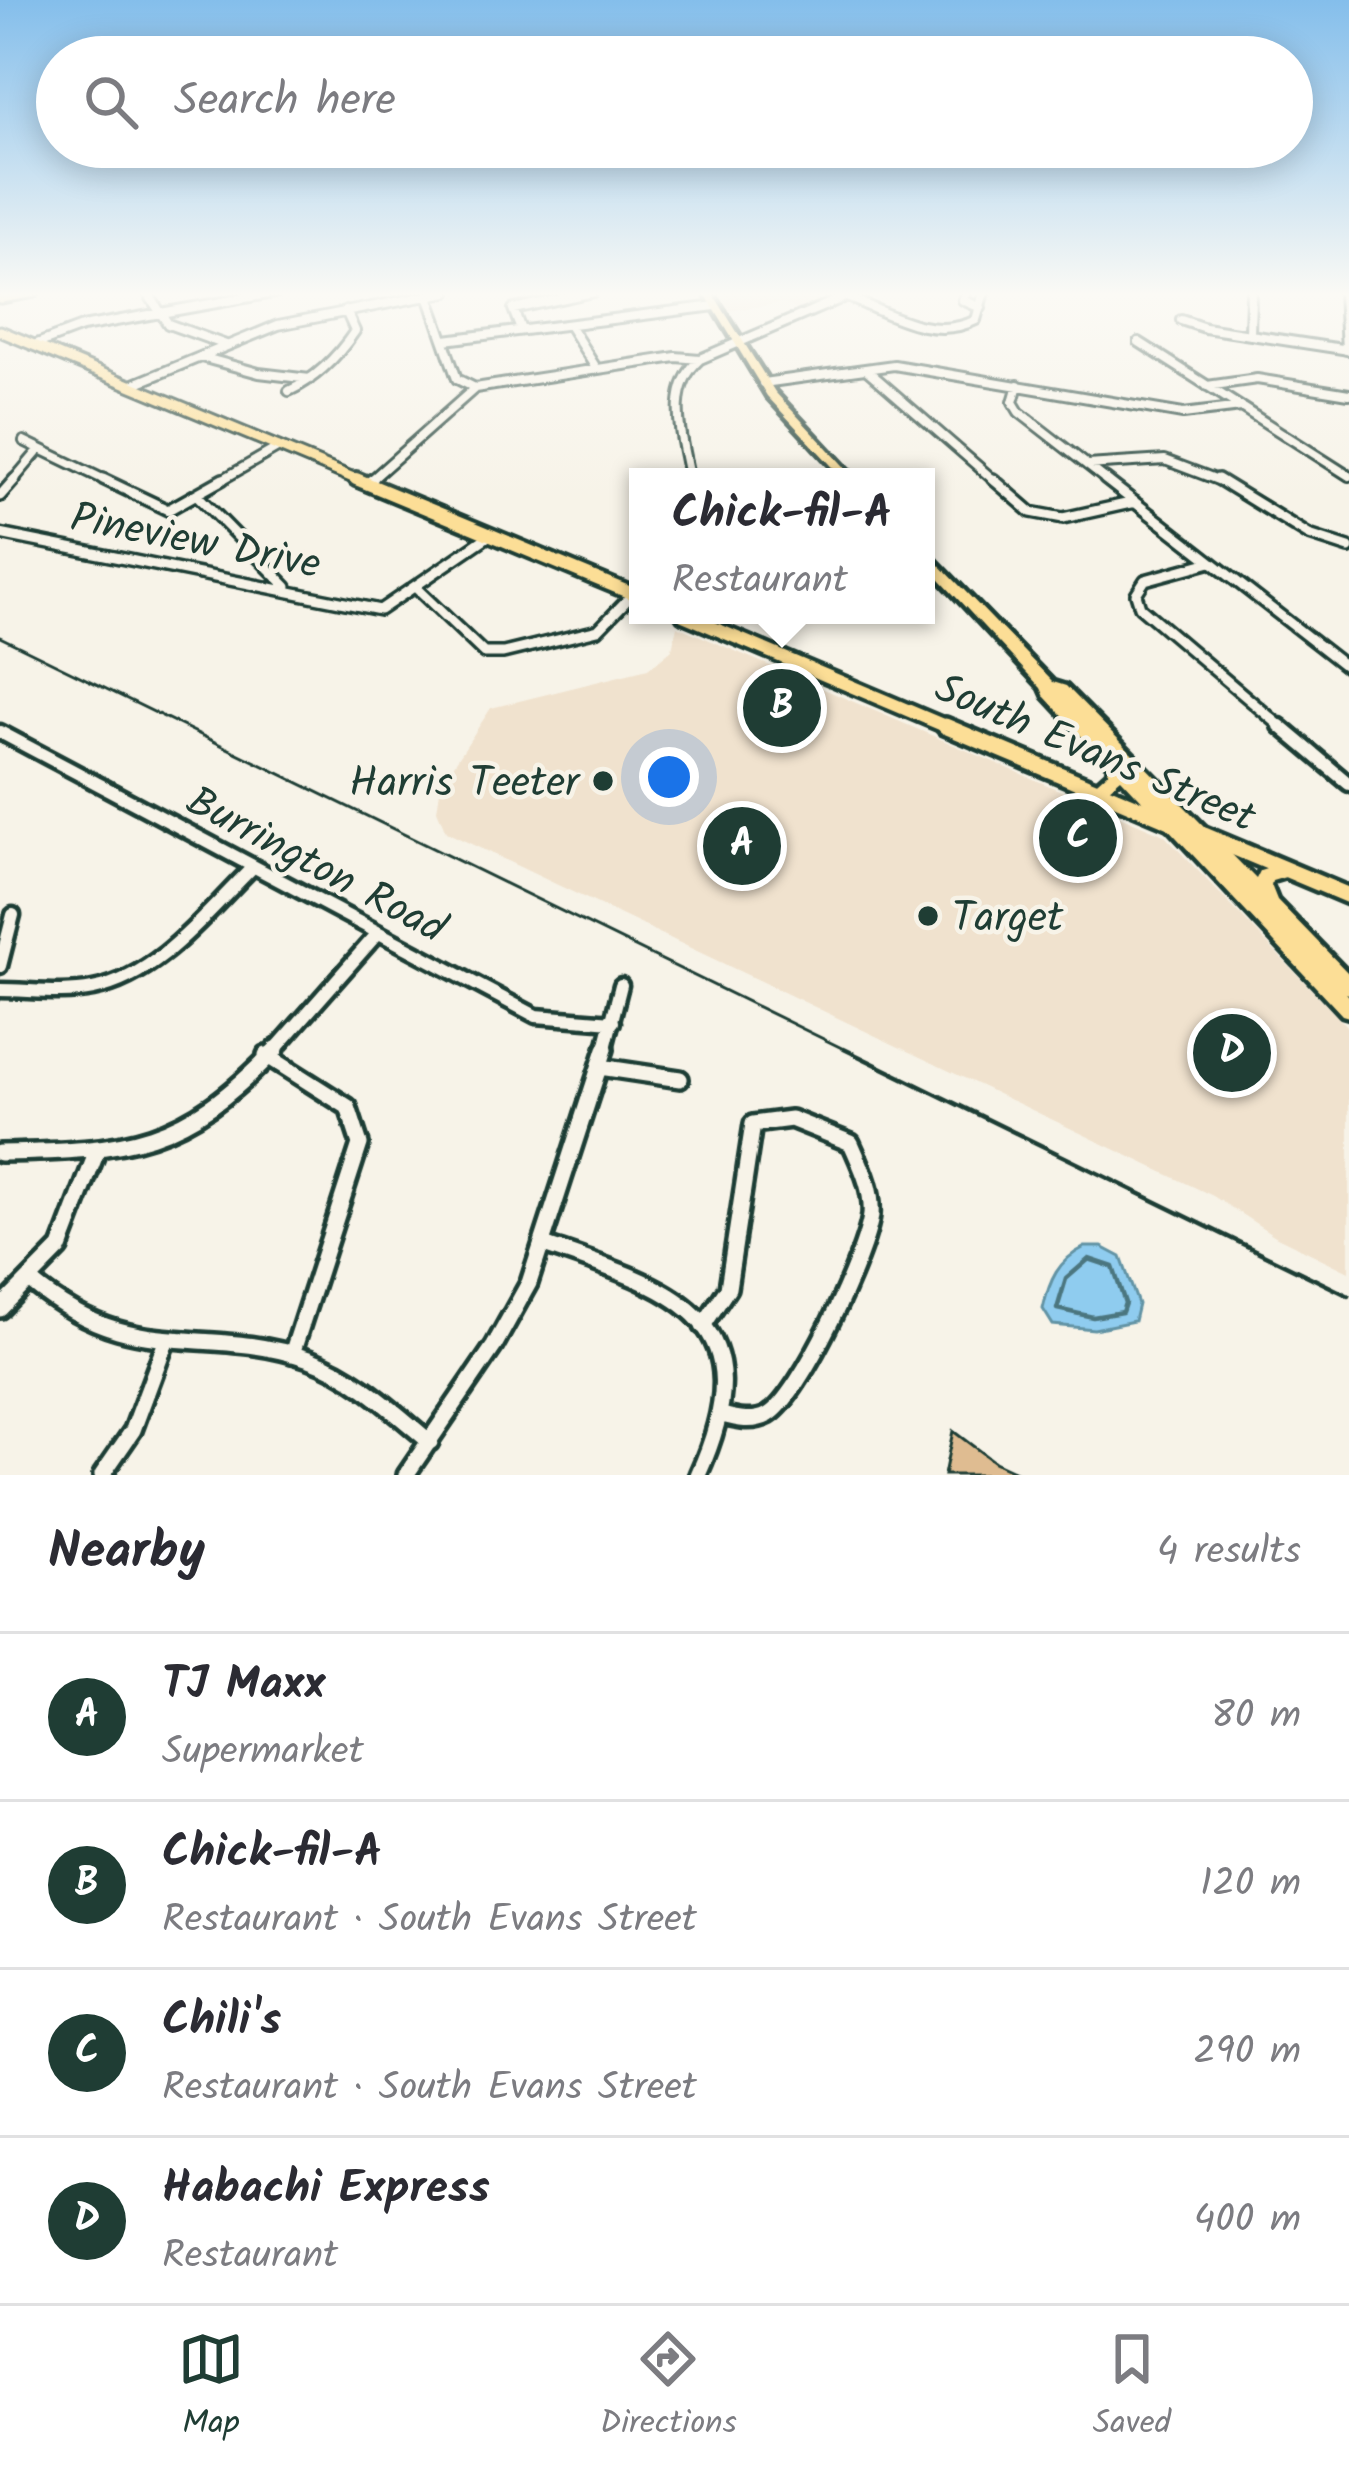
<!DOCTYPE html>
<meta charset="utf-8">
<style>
:root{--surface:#fff;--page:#f2f2f3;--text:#2b2b33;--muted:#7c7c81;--line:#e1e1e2;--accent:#1f3d34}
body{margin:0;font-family:Kalam,sans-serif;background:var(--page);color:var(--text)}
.you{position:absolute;left:669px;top:777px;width:42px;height:42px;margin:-30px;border:9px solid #fff;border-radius:50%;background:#1a73e8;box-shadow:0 0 0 18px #1a73e833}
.badge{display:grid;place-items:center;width:78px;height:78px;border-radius:50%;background:var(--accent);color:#fff;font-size:39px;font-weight:700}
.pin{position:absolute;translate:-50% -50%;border:6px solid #fff;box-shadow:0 3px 12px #0006}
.popup{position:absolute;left:629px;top:468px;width:306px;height:156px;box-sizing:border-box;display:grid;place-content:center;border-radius:0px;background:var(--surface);filter:drop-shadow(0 3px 9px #0005);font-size:39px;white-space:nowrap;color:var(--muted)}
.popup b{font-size:45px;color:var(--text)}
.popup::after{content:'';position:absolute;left:50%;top:100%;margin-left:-24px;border:24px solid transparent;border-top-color:var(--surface)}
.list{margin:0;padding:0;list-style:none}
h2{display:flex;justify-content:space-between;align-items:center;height:156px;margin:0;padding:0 48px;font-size:51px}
h2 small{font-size:39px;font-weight:400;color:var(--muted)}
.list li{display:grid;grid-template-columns:78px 1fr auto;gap:36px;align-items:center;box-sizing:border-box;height:168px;padding:0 48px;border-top:3px solid var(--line)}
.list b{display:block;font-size:45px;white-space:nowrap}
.list p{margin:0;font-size:39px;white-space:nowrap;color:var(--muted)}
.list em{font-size:39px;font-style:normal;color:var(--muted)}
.icon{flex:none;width:66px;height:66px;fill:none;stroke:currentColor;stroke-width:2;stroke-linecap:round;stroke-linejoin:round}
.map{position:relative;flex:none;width:1349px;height:1475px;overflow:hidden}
.search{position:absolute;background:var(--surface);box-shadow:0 6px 30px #0003;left:36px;right:36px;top:36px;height:132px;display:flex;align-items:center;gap:30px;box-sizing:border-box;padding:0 42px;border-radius:66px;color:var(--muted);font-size:45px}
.sheet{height:828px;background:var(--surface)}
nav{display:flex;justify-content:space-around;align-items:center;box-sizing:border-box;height:168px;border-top:3px solid var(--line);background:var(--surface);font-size:33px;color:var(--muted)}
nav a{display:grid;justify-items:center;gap:6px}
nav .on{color:var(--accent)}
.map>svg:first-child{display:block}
</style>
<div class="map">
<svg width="1349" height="1475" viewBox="0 0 1349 1475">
<rect width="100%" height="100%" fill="#f7f3e8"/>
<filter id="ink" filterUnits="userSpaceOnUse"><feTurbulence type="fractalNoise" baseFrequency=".00833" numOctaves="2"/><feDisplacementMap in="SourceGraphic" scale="24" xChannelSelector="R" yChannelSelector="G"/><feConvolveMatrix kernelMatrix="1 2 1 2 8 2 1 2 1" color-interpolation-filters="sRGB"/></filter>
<g filter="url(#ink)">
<path fill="#f0e2ce" d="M708,292H815L826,303L808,316L784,303L719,312Z
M677,626L1164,835L1349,1029V1272L1277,1237L1213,1196L446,832L437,810L441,784L491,708L648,669L672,649Z"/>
<path fill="#8fccef" stroke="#6293a4" stroke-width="3" d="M1085,1247H1102L1121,1257L1138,1304L1134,1321L1094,1329L1053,1325L1043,1309C1049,1281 1058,1260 1085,1247Z"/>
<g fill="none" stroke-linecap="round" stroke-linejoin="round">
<path stroke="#4c767f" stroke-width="4.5" d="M1089,1259L1113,1267L1125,1303L1122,1312L1093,1317L1057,1309L1066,1279Z"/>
</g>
<path fill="#dfbc91" stroke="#1f3d34" stroke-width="3" d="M1063,822L1103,836L1101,852L1096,850L1092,858L1054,841Z
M953,1431L994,1462L1022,1475H944Z"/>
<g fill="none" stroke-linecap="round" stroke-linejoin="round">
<defs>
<path id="minor-far3" d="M147,292L168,324L226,345
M966,292L963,300L981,308
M1343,292L1346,350
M428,296L457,379L475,388
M847,297C888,313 932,342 976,320L984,292
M1181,320L1205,328L1349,350
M569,325L596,368
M521,330L513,309L593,292
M1250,335L1251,292
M445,340L715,306
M1139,342L1349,476
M34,345L82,327L278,292
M201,357L259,373L310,379
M867,370L996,482
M763,383L894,365L1183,414L1241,407
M132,385L278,325L447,292
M1018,385L1013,402L1019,412L1109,482
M1207,386L1257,379L1349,394
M289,391C317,378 338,356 355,331L346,311
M24,441L109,482
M1087,465L1165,460L1223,482
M689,477C682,437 665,390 700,359L856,292
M12,482L39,450
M218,482L279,447
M369,482L475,388L676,357L700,359"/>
<path id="minor-far2" d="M103,479L168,510L223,479
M993,479L1031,512L1063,518L1135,502
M1105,479L1349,669
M1218,479L1309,535L1349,548
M367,483L373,479
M197,495L287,587
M0,496L15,479
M0,534L380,610L490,535
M1211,562L1145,580L1136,594L1140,607L1284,729
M416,588L484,653H503L598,630L633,594"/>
<path id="minor-far1" d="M1280,726L1349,784
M0,732L536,1016L613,1022
M0,966L13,915
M0,990C30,990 63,995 93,989C158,977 208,911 253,867
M273,1052L378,933
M604,1052L621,985"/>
<path id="minor" d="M266,1055L348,1107L360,1144L292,1354
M600,1067L680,1079
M0,1153C129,1151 183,1146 276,1049
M544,1245C669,1288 771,1314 698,1475
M30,1281C134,1368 199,1322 309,1359C355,1375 393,1411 430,1442
M0,1309L60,1248L97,1151
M703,1326L728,1288L753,1124L791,1119L851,1143C861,1166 873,1189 871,1215C867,1253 800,1397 768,1415C753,1423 737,1419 722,1415
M102,1475L133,1430L165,1344
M406,1475L494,1346L529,1283L605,1049"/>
<path id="major-far2" d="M0,298L34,292
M0,331L363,482"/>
<path id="major-far1" d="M356,479L638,596
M683,615L952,729"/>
<path id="major" d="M945,726L1173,822
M1204,835L1349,896"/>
<path id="highway" d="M704,292H712L775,392L854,477H842L767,396Z
M926,554L930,555L1053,682L1066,686L1256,879L1260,871L1286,863L1292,865L1294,870L1292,875L1272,881L1271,885L1277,900L1349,974V994L1346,993L1349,996V1017L1342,1015L1121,778L1102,794H1090L1088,790L1108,772L1109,766L1045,697L1041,688L926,565Z"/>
</defs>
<use href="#minor-far3" stroke="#1f3d34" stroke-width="14"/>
<use href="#minor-far2" stroke="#1f3d34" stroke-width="16"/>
<use href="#minor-far1" stroke="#1f3d34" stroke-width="21"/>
<use href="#minor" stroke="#1f3d34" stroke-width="24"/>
<use href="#major-far2" stroke="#1f3d34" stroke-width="15"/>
<use href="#major-far1" stroke="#1f3d34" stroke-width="20"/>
<use href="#major" stroke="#1f3d34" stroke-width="24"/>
<use href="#highway" stroke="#1f3d34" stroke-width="9"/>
<use href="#minor-far3" stroke="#f7f3e8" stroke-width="8"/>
<use href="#minor-far2" stroke="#f7f3e8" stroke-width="9"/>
<use href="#minor-far1" stroke="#f7f3e8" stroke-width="12"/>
<use href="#minor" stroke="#f7f3e8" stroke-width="15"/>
<use href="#major-far2" stroke="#fcde96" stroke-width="9"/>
<use href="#major-far1" stroke="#fcde96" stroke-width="12"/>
<use href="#major" stroke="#fcde96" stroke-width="15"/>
<use href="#highway" fill="#fcde96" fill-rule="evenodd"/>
<path stroke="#1f3d34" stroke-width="3" d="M0,637L850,1052"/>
<path stroke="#1f3d34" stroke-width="4.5" d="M844,1049L1349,1296"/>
</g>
</g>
<linearGradient id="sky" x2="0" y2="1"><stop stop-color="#84beeb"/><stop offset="0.59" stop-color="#fbfaf5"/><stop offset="1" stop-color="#fbfaf5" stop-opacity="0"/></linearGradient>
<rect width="1349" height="499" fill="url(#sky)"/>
<g fill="#1f3d34" stroke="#f7f3e8" stroke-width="4.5">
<circle cx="603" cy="781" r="12"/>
<circle cx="928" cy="916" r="12"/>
</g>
<g text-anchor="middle" stroke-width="9" stroke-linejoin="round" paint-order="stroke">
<g font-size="42" fill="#1f3d34" stroke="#f7f3e8">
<text transform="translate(196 539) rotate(11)" y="15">Pineview Drive</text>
<text transform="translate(1096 751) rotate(23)" y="15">South Evans Street</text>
<text transform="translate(317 863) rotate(28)" y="15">Burrington Road</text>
</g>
<g font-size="42" fill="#1f3d34" stroke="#f7f3e8" text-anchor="end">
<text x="579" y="796">Harris Teeter</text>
<text x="952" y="931" text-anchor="start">Target</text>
</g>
</g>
</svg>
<div class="you"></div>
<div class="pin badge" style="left:742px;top:846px">A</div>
<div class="pin badge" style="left:782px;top:708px">B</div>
<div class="popup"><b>Chick-fil-A</b>Restaurant</div>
<div class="pin badge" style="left:1078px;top:838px">C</div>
<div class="pin badge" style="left:1232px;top:1053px">D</div>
<div class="search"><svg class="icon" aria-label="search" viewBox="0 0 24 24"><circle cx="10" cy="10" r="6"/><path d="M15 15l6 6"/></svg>Search here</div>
</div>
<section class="sheet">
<h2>Nearby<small>4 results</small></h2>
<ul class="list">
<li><span class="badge">A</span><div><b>TJ Maxx</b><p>Supermarket</p></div><em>80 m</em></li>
<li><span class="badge">B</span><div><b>Chick-fil-A</b><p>Restaurant · South Evans Street</p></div><em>120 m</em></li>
<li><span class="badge">C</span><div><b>Chili's</b><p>Restaurant · South Evans Street</p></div><em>290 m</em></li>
<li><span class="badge">D</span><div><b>Habachi Express</b><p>Restaurant</p></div><em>400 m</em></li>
</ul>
</section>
<nav>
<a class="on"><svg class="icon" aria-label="map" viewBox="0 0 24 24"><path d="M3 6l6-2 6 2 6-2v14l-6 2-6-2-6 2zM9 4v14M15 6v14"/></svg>Map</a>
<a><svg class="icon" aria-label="directions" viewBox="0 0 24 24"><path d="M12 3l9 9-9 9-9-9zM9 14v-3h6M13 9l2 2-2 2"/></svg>Directions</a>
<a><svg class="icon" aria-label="saved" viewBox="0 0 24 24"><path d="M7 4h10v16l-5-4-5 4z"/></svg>Saved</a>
</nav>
